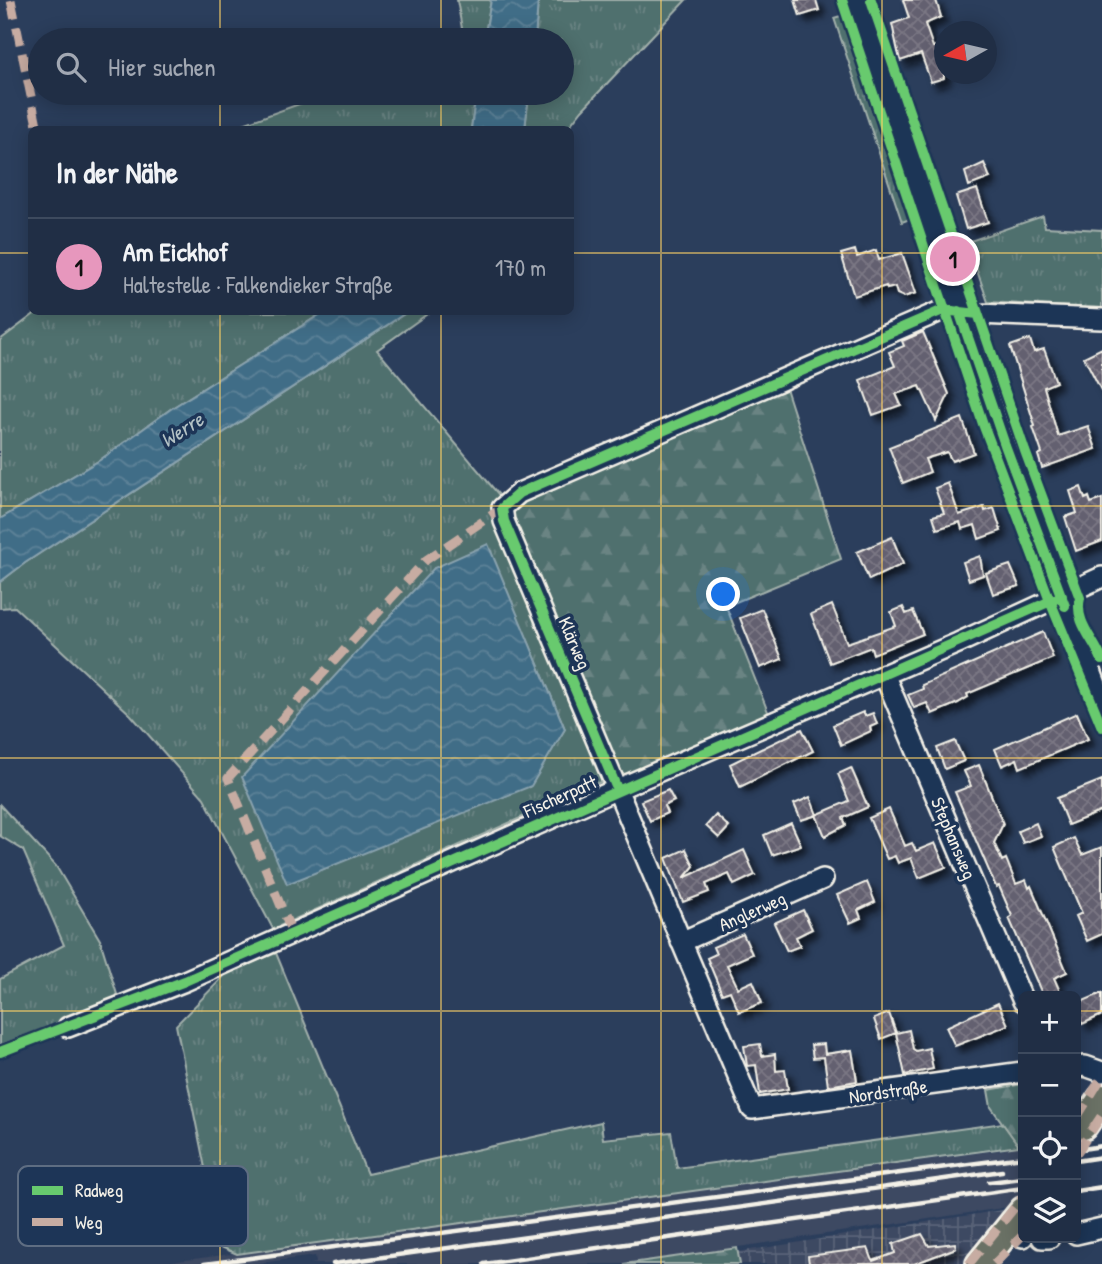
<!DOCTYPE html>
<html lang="de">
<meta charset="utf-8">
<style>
:root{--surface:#202e45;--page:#28364c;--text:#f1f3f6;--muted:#a2a8b3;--line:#3d4a5e;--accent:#e797bd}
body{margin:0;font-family:"Patrick Hand",sans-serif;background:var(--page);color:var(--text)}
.controls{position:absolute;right:21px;bottom:21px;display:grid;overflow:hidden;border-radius:10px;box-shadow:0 4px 18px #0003}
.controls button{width:63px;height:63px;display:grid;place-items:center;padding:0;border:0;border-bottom:2px solid var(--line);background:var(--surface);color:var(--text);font:35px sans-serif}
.compass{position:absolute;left:934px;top:21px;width:63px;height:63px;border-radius:50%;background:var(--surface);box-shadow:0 4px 18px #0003;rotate:262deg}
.you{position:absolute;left:724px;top:595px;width:24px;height:24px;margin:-18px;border:5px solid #fff;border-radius:50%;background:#1a73e8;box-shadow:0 0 0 10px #1a73e833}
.badge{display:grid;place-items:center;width:46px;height:46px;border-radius:50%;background:var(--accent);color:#111;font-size:23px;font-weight:700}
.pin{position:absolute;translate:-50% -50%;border:4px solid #fff;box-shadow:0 2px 7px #0006}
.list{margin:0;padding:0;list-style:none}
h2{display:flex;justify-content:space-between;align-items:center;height:91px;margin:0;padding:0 28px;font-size:30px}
h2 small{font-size:23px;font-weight:400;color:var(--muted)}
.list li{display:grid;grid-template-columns:46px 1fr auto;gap:21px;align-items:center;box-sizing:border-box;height:98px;padding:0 28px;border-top:2px solid var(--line)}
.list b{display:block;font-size:26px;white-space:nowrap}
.list p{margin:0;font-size:23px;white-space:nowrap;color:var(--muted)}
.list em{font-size:23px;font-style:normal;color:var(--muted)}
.icon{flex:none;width:38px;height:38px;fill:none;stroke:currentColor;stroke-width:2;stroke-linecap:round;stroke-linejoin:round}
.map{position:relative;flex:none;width:1102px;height:1264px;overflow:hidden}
.search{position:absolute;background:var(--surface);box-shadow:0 4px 18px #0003;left:28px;top:28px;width:546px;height:77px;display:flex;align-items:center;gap:18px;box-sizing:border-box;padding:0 24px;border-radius:38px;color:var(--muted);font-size:26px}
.panel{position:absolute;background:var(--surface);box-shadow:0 4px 18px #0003;left:28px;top:126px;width:546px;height:189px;border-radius:10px}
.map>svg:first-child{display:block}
</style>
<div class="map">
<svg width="1102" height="1264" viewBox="0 0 1102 1264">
<defs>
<pattern id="industrial-grid" width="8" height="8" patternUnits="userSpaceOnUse" patternTransform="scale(1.75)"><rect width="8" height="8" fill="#3c4862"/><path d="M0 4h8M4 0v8" fill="none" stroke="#596378"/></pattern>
<pattern id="grass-tufts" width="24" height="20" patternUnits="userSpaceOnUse" patternTransform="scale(1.75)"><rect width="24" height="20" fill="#506f6e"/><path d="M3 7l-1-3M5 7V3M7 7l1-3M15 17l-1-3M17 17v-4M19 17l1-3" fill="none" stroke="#6a8483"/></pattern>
<pattern id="forest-firs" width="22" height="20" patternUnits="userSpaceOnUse" patternTransform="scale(1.75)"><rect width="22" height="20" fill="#506f6e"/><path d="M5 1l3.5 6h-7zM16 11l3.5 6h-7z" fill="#6a8483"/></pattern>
<pattern id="water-waves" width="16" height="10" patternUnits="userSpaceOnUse" patternTransform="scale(1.75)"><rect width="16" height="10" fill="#416d87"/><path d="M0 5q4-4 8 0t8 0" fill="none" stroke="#5d8298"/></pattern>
<pattern id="building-cross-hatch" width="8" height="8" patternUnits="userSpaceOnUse" patternTransform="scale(1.75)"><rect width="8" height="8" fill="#63606f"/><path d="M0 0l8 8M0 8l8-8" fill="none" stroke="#7a7784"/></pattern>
<filter id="shadow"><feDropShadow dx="6" dy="6" stdDeviation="3.5" flood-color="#0009"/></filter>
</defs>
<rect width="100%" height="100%" fill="#2b3e5c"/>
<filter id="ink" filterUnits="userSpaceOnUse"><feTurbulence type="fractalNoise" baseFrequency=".0143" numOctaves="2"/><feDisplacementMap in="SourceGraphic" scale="14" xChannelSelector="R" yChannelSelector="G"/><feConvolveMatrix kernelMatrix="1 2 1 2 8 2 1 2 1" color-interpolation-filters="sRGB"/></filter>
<g filter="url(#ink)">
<path fill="#3c4862" d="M1023,1145V1205L624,1264H310L316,1263L315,1256L252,1264H156L1001,1150Z"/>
<path fill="url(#industrial-grid)" d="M1008,1209L966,1264H740L738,1252Z"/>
<path fill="url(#grass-tufts)" stroke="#a2b0ab" stroke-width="2" fill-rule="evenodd" d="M457,0H491L484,40H464Z
M538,0H686L582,110L567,129L525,130L529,93H562V40H535Z
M844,15L910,219L902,222L834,18Z
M330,93H476L471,129H229Z
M1043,216L1045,227L1102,230V309L988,302L967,242Z
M37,312H324L172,408L100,460L0,519V340Z
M407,312H430L377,350L499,495L495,512L607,779L273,929L204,798L131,715L15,607L0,608V582L25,563ZM487,544L565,729L530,786Z
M0,805L56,866L100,940L119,1001L0,1045V979L64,945L23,850L0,836Z
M276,953L367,1174L601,1122L603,1139L671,1132L677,1168L1003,1123L1019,1146L237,1254L221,1247L176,1025L227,973Z"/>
<path fill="url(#forest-firs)" stroke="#a2b0ab" stroke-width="2" d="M785,385L841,559L726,606L770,717L622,777L512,515L514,506Z
M1023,1084V1145L1019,1146L991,1107L988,1090Z
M737,1248L740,1264H624Z"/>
<path fill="url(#water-waves)" stroke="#89a2ae" stroke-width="2" d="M491,0H538L535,40H484Z
M476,93H529L525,129H471Z
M324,312H407L25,563L0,582V519L100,460L172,408Z
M488,544L565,729L531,786L287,884L242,777L434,568Z"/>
<path fill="url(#building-cross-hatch)" stroke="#f4f1e8" stroke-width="2" filter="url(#shadow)" d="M795,0H816L819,10L800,16Z
M903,0H936L941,17L925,24L933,47L944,44V78L931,82L921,54L900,61L892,24L909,18Z
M984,163L990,178L969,186L965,172Z
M977,189L988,222L966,229L956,196Z
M855,250L857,257L876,250L879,260L902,253L916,293L904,297L897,294L895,287L887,289L886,286L854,296L841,254Z
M923,332L949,394L936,421L920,386L896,394L901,405L873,415L860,380L895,366L889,352L904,346L902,341Z
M1030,339L1034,352L1044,349L1056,382L1044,387L1058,436L1088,426L1096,449L1042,468L1038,455L1042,453L1033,427L1035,426L1010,346Z
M1102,348V392L1084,357Z
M962,418L974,453L952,461L947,452L925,459L930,472L903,483L889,447Z
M948,483L959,515L984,507L985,511L994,508L1001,531L979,539L975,525L962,529L960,522L937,529L933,516L944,513L935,488Z
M1081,487L1085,499L1089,497L1091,503L1102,499V541L1076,551L1065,517L1077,513L1070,491Z
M892,537L903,564L869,580L857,552Z
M980,556L983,575L969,580L963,562Z
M1010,565L1019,586L993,594L986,573Z
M832,605L847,643L896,626L891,612L903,607L906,614L913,611L923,634L873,654L871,647L830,663L811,614Z
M762,609L782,659L760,668L740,618Z
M1043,632L1053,658L967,694L968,697L958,703L932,714L927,703L914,708L908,695L923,689L922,685Z
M863,712L865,716L873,713L877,724L870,727L871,731L841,745L833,725Z
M1077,713L1088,739L1020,768L1017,759L1002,766L995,749Z
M802,729L813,751L740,787L730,764Z
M955,741L964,761L945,769L937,748Z
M979,765L1003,824L994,843L1002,861L1006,859L1016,884L1026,880L1029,888L1031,886L1067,972L1054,978L1062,996H1043L1009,918L1012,916L999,886L996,887L955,792L971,786L964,771Z
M851,768L868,807L843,818L846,825L825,836L816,815L849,801L838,774Z
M1102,780V811L1068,825L1057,798Z
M668,790L674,801L664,806L667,813L650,821L641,801Z
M810,797L817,815L801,820L794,804Z
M889,809L905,846L912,843L916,851L935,843L946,867L919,878L911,858L898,863L895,856L887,859L869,818Z
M716,815L729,827L719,838L706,826Z
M791,823L801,845L772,855L764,835Z
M1036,823L1041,836L1023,843L1018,831Z
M1074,838L1082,855L1102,847V934L1087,941L1076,916L1082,913L1054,847Z
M686,849L694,866L684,878L744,850L755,875L734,885L729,874L706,884L709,892L683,902L666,858Z
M867,882L875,902L858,910L861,918L850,923L837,895Z
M803,910L812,929L796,937L800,946L787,951L774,923Z
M743,934L752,954L727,965L738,988L753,981L762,1003L739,1012L730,991L722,994L707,958L716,954L713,947Z
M1102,993V1015L1082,1024L1076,1004Z
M998,1003L1008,1025L955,1046L946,1027Z
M889,1013L896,1033L881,1039L874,1019Z
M909,1030L913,1049L916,1051L929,1048L933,1069L905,1075L896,1033Z
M760,1044L762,1056L775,1054L776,1071L785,1070L788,1089L760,1094L756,1065L747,1066L744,1046Z
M824,1044L825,1054L852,1050L857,1081L828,1086L824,1057L813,1058L811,1045Z
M922,1234L929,1246L955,1243L956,1248L914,1264H809L808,1256L868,1248L873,1261L895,1253L893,1244Z"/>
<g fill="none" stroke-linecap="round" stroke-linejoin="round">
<defs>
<path id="minor" d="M855,0L1005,445L1102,700
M884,674L1023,1001
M681,942L823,879
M68,1027L185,981L606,794L958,643L1102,577
M1076,1067L1085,1066L1102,1072
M1023,1072L752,1109L504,521L502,508L519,493L943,310L978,314L1102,319
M1007,1232L1023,1237
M1076,1234L1102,1228
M1042,1238H1049"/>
<path id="major" d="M1083,1126L1102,1098
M980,1264L1023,1211"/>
</defs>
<use href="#minor" stroke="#f4f1e8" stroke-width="24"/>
<use href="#major" stroke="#f4f1e8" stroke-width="32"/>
<use href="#minor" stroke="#1d3557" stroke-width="19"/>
<use href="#major" stroke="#6b7165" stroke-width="26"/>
<path stroke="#f4f1e8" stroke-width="4.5" d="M1076,1150L1102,1146
M1076,1161L1102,1157
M989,1182L1023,1178
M1076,1191L1102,1187
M204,1264L1023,1157
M333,1264L1002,1171
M484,1264L1023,1188"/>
<path stroke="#c7aca2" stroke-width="9" stroke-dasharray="18 9" stroke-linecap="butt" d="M11,0L38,130
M292,933L228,778L426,560L502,508
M1076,1119L1102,1077
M1076,1154L1102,1115
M969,1264L1023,1197
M994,1264L1023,1235"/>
<defs>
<path id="cycleway" d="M842,0L983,424L1050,601L1102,727
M871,0L1025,451L1080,598C1074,622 1094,639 1102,660
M959,311L1005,445L1065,606
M618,791L504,521L502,508L519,493L943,310L978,314
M0,1052L185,981L1062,596"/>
</defs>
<use href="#cycleway" stroke="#1d3557" stroke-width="15"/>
<use href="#cycleway" stroke="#67ca6e" stroke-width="10"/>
</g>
</g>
<path fill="none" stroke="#ffd166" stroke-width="2" stroke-opacity="0.55" d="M220,0V40M441,0V40M661,0V1264M882,0V1264M220,93V130M441,93V130M0,253H32M570,253H1102M220,312V1264M441,312V1264M0,506H1102M0,758H1102M0,1011H1023M1076,1011H1102"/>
<g text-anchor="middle" stroke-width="7" stroke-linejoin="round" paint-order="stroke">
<g font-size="19" fill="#f4f1e8" stroke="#1d3557">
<text transform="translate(575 643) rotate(67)" y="7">Klärweg</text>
<text transform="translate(560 796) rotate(-24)" y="7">Fischerpatt</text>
<text transform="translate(954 838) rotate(67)" y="7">Stephansweg</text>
<text transform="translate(752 911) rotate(-24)" y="7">Anglerweg</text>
<text transform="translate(888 1091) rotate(-8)" y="7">Nordstraße</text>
</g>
<g font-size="21" font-style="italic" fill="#b5c3c6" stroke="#1d3557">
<text transform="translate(182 430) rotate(-33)" y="7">Werre</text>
</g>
</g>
<rect x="18" y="1166" width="230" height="80" rx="10" fill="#1d3557" stroke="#5e6d82" stroke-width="2"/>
<rect x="32" y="1186" width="31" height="9" fill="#67ca6e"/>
<rect x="32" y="1218" width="31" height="8" fill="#c7aca2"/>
<g font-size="19" fill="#f4f1e8">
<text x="75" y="1197">Radweg</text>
<text x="75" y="1229">Weg</text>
</g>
</svg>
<div class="controls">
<button>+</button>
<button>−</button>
<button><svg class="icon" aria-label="locate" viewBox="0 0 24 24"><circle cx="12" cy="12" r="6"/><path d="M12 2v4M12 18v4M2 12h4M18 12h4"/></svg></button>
<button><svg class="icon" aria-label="layers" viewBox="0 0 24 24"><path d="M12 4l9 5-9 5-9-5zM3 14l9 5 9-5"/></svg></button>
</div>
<svg class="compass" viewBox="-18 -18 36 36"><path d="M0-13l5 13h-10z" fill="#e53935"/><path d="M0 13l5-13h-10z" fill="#a2a8b3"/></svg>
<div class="you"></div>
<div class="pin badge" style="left:953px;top:259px">1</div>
<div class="search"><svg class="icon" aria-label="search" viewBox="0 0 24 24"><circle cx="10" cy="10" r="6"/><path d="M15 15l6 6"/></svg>Hier suchen</div>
<section class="panel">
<h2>In der Nähe<small></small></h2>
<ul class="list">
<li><span class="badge">1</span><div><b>Am Eickhof</b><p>Haltestelle · Falkendieker Straße</p></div><em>170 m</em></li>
</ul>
</section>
</div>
